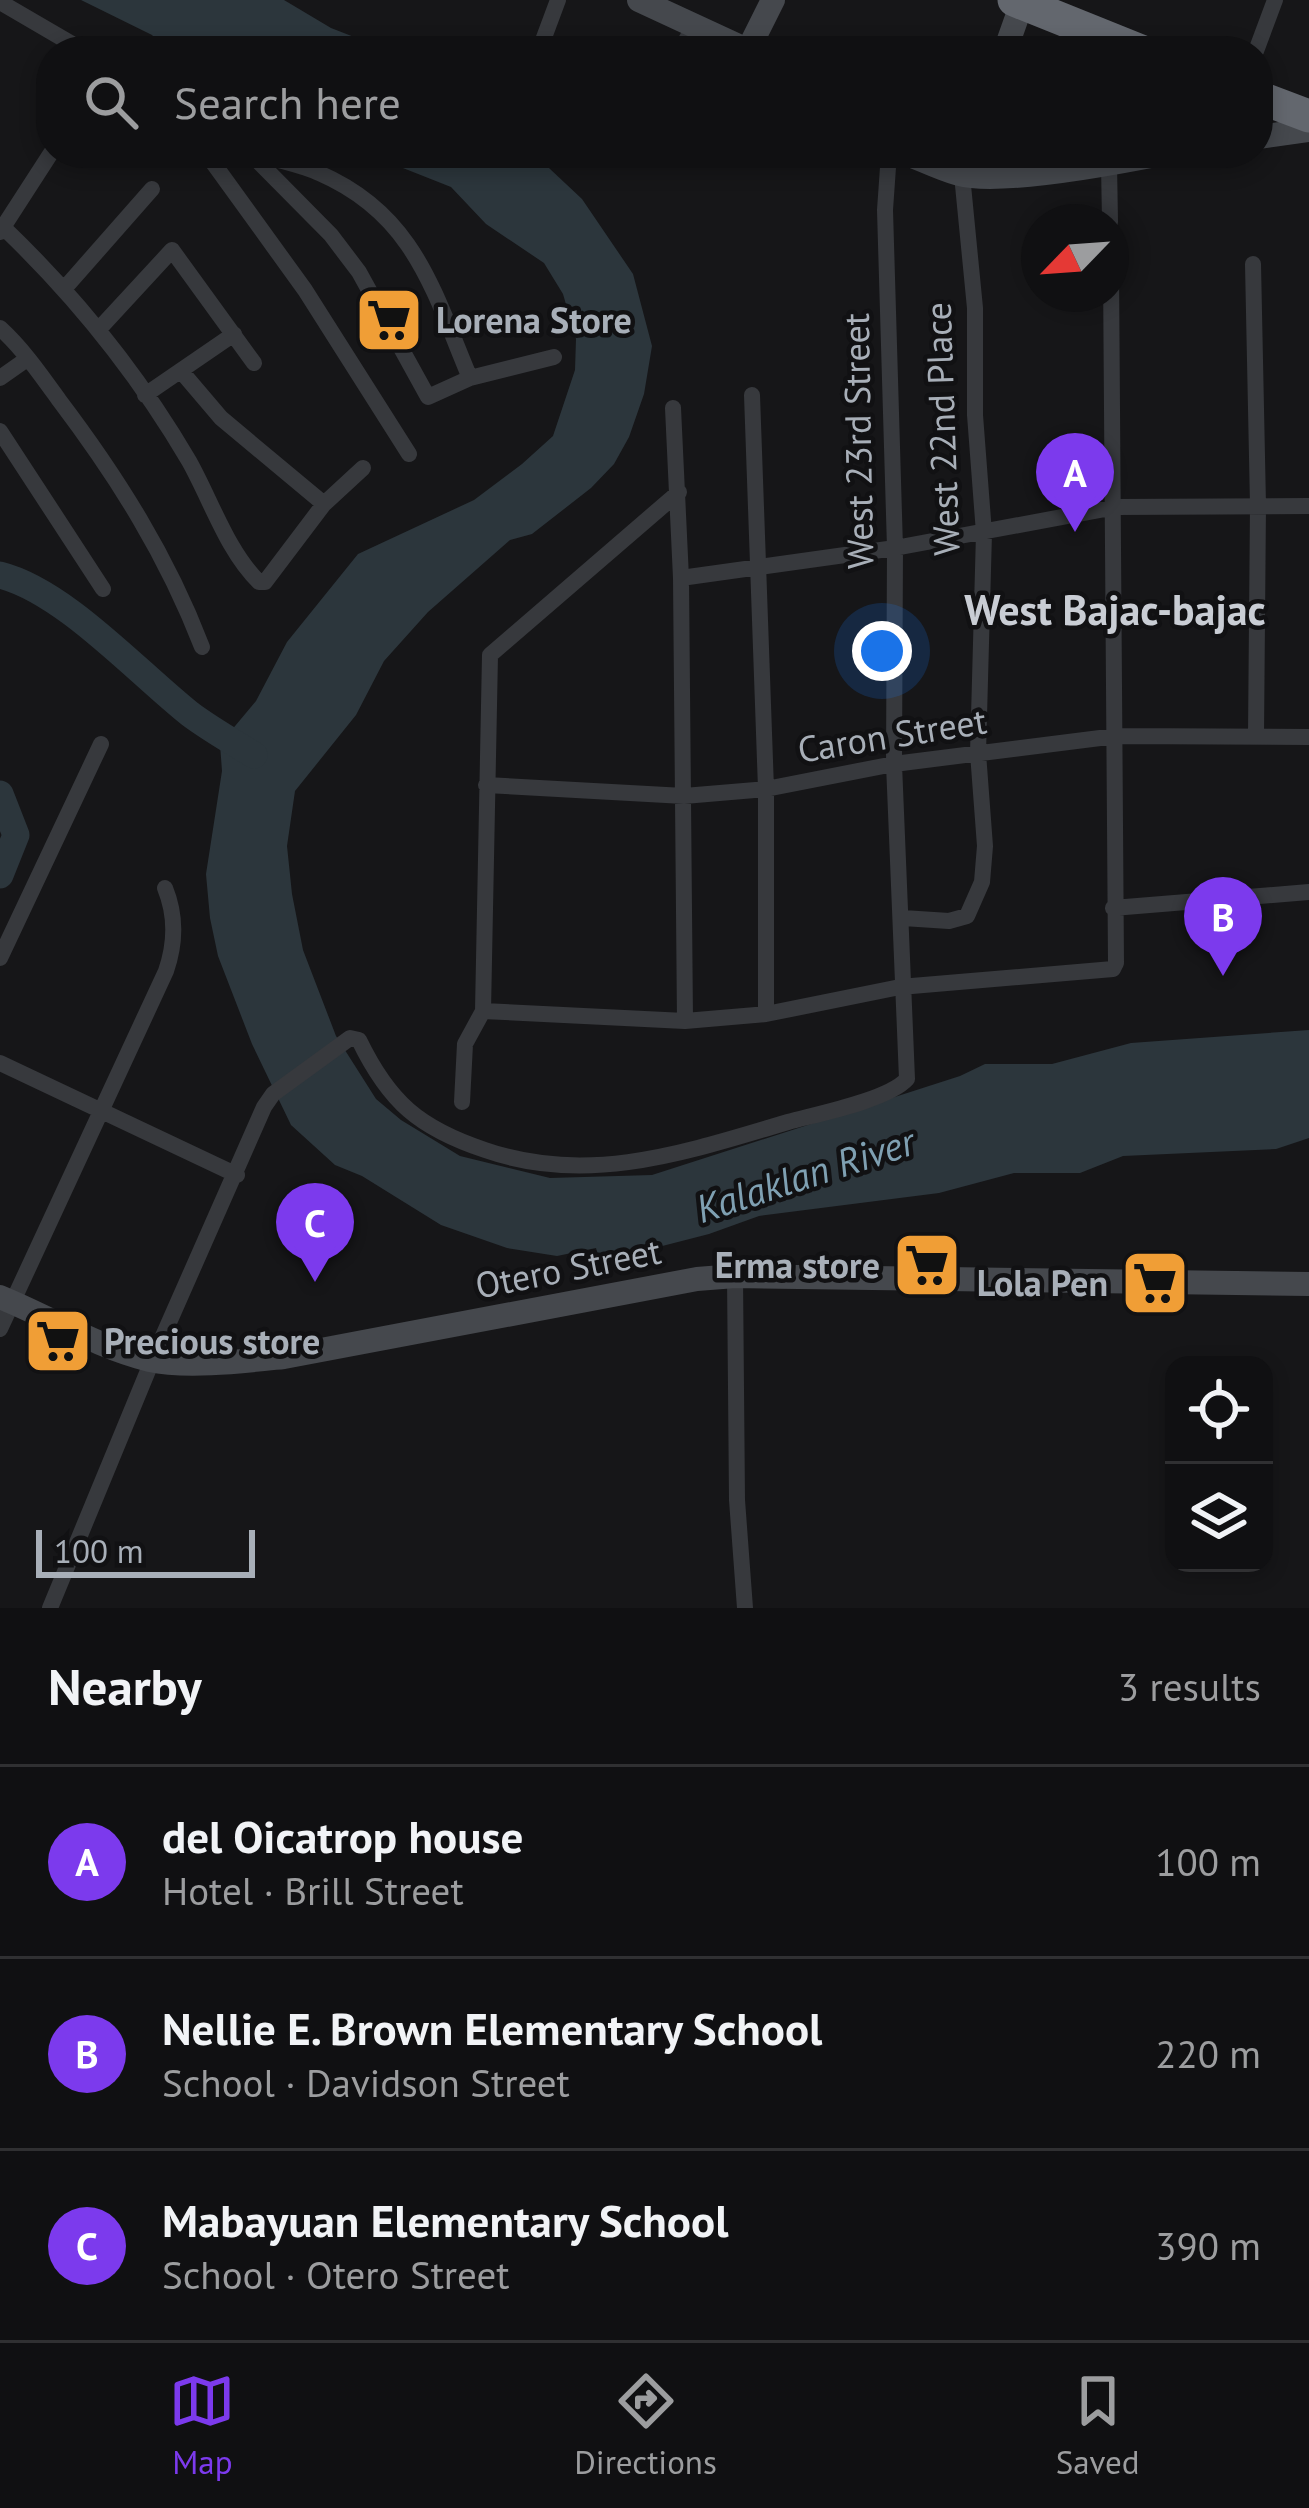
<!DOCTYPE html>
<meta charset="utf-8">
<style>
:root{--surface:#101012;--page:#19191b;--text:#f1f3f6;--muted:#9c9d9f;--line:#303032;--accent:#7c3aed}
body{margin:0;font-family:"PT Sans",sans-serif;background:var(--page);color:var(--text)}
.controls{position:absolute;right:36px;bottom:36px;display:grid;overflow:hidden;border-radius:24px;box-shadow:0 6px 18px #0003}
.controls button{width:108px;height:108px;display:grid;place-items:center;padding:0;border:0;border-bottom:3px solid var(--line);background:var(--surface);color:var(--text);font:60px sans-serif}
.compass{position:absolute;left:1021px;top:204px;width:108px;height:108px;border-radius:50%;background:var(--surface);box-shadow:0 6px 18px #0003;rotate:245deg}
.scale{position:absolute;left:36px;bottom:30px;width:219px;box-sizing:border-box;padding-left:12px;border:6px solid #a8afb8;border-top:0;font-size:33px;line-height:42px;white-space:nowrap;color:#a8afb8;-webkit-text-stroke:9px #111113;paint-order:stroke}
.you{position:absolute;left:882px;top:651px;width:42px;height:42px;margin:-30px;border:9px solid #fff;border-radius:50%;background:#1a73e8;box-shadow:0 0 0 18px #1a73e833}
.badge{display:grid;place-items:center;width:78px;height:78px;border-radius:50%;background:var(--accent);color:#fff;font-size:39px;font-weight:700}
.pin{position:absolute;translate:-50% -99px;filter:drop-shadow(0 3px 6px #0008)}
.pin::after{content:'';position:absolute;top:63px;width:42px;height:36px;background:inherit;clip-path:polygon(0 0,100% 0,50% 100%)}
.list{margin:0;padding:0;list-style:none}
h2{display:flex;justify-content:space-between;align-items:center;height:156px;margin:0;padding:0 48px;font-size:51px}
h2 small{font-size:39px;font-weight:400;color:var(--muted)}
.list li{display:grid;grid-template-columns:78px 1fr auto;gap:36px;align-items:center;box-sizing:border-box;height:192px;padding:0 48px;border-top:3px solid var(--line)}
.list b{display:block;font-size:45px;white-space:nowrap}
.list p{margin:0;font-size:39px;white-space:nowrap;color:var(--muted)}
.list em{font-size:39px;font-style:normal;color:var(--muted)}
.icon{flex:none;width:66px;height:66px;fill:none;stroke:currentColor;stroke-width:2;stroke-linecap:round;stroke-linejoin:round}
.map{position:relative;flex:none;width:1309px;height:1608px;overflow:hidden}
.search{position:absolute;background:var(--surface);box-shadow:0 6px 18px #0003;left:36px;right:36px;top:36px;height:132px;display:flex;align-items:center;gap:30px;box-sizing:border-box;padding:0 42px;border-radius:48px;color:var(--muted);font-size:45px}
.sheet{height:732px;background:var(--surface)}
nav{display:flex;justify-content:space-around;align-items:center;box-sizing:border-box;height:168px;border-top:3px solid var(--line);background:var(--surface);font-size:33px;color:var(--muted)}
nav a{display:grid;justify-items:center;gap:6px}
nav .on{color:var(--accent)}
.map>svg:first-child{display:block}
</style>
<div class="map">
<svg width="1309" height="1608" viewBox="0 0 1309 1608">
<rect width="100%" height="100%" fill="#161618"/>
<path fill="#2c363c" d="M81,0H284L331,28L390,51H167L152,35Z
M365,153H533L582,199L633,274L652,346L644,394L629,437L614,464L591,488L532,534L510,540L428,612L384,661L356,715L295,791L287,846L292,894L303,950L336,1036L376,1099L401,1120L460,1156L550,1178L652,1175L960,1076L985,1064H1052L1131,1043L1309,1030V1138L1276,1149L1123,1156L1080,1173H1014L939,1193L759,1216L709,1234L600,1262L596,1248L557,1256L507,1248L441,1225L362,1176L335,1165L291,1125L252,1044L218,956L210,918L206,874L222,771L220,744L256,701L287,642L358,554L474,500L522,464L553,436L575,370L576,339L563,294L544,263L486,224L451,187Z"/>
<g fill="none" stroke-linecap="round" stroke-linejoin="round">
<path stroke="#2c363c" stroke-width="27" d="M0,575C64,591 137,672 190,714C210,729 233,742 254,755
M0,794L16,835L0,875"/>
<path stroke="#37393d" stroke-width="16" d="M0,2L84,51
M539,51L558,0
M680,51L694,26
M1256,51L1275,0
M206,153L305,290L409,454
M250,153L331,235L359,272L428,397L470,378L554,357
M256,153C277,161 300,164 319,173C414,214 433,290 470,378
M1109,164L1110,222
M4,228C77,298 138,374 189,461C211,500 227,551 259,582H265L324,504L363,468
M0,232L51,153
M1253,264L1258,505L1256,736
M64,289L152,189
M0,328C23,349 41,375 59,400C118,478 167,556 202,647
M100,328L172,250L254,363
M181,371L221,418L324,504
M0,378L27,359
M145,395L234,334
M752,395L766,789V1014
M673,408L681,578L685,1021
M0,431L103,589
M681,578L895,548L1116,507L1309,506
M486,785L684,796L766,789L894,764L1116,736L1309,737
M1113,908L1309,892
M903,918L949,921L967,916L982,882L985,846L978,753L984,533L975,415V308L962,175
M0,958L101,744
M483,1011L685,1021L766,1014L900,987L1113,969L1116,963L1111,270
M483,1011L490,655L679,492
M0,1063L237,1175
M462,1102L465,1044L483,1011
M735,1276L737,1500L745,1608
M0,1329L166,971C176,942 176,915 165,888
M50,1608L152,1361L264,1107L273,1094L350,1038L359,1040C389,1102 419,1128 485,1150C588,1186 687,1152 788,1122C817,1114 888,1100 907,1079L894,764L895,548L885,210L889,153"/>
<path stroke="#45484d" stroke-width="24" d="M639,0L749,51
M748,50L773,0
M1005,51L1022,3
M1258,137L1309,130
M905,153C923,160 941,169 959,174C1000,185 1121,162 1166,153
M0,1297C49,1317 97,1347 150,1360C187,1368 245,1361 284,1357L697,1279L735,1276L1309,1284"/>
<path stroke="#63676e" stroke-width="33" d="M1014,0L1141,51
M1258,97L1309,116"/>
</g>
<defs>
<symbol id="supermarket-square" viewBox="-11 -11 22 22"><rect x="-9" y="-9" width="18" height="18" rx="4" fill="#f09e36" stroke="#111113"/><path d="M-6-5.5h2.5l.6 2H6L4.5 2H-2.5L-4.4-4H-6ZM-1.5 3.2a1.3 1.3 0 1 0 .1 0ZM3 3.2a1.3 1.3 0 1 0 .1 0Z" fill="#111"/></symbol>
</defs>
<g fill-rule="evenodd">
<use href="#supermarket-square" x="351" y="282" width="76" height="76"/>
<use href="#supermarket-square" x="889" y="1227" width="76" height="76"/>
<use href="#supermarket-square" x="1117" y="1245" width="76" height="76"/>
<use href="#supermarket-square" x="20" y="1303" width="76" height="76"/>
</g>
<g text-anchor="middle" stroke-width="9" stroke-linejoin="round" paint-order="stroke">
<g font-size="36" font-weight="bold" fill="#a8afb8" stroke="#111113" text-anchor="start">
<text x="436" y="333">Lorena Store</text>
<text x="880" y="1278" text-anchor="end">Erma store</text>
<text x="1108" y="1296" text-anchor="end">Lola Pen</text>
<text x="104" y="1354">Precious store</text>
</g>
<g font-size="36" fill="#a8afb8" stroke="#111113">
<text transform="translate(942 429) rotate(-92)" y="13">West 22nd Place</text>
<text transform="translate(858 441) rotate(-91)" y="13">West 23rd Street</text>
<text transform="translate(892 735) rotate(-9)" y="13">Caron Street</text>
<text transform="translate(568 1268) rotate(-11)" y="13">Otero Street</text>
</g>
<g font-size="39" font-style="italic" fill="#7fa0b2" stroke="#111113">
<text transform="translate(805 1175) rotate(-18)" y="14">Kalaklan River</text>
</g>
<g font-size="42" font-weight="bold" fill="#c9cdd4" stroke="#111113">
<text x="1115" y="625">West Bajac-bajac</text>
</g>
</g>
</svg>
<div class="controls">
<button><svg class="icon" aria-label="locate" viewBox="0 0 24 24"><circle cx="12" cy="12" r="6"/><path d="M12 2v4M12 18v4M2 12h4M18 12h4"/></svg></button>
<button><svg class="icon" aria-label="layers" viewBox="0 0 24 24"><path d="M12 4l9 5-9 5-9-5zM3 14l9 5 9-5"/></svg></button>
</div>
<svg class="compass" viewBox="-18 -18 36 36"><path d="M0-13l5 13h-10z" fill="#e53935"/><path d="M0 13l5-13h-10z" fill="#9c9d9f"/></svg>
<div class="scale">100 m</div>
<div class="you"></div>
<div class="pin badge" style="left:1075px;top:532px">A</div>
<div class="pin badge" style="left:1223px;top:976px">B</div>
<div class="pin badge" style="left:315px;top:1282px">C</div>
<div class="search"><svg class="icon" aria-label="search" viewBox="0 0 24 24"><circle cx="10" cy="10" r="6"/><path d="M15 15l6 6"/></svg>Search here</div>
</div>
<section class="sheet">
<h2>Nearby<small>3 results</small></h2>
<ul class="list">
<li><span class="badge">A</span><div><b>del Oicatrop house</b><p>Hotel · Brill Street</p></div><em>100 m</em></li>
<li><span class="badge">B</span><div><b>Nellie E. Brown Elementary School</b><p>School · Davidson Street</p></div><em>220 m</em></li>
<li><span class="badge">C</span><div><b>Mabayuan Elementary School</b><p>School · Otero Street</p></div><em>390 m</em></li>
</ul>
</section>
<nav>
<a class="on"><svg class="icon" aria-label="map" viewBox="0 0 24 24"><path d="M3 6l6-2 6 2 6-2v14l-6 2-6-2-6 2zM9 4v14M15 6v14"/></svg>Map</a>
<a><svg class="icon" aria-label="directions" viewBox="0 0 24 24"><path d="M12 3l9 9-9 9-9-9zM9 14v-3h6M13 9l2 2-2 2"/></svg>Directions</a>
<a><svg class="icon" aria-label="saved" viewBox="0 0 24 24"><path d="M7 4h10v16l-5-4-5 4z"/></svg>Saved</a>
</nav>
